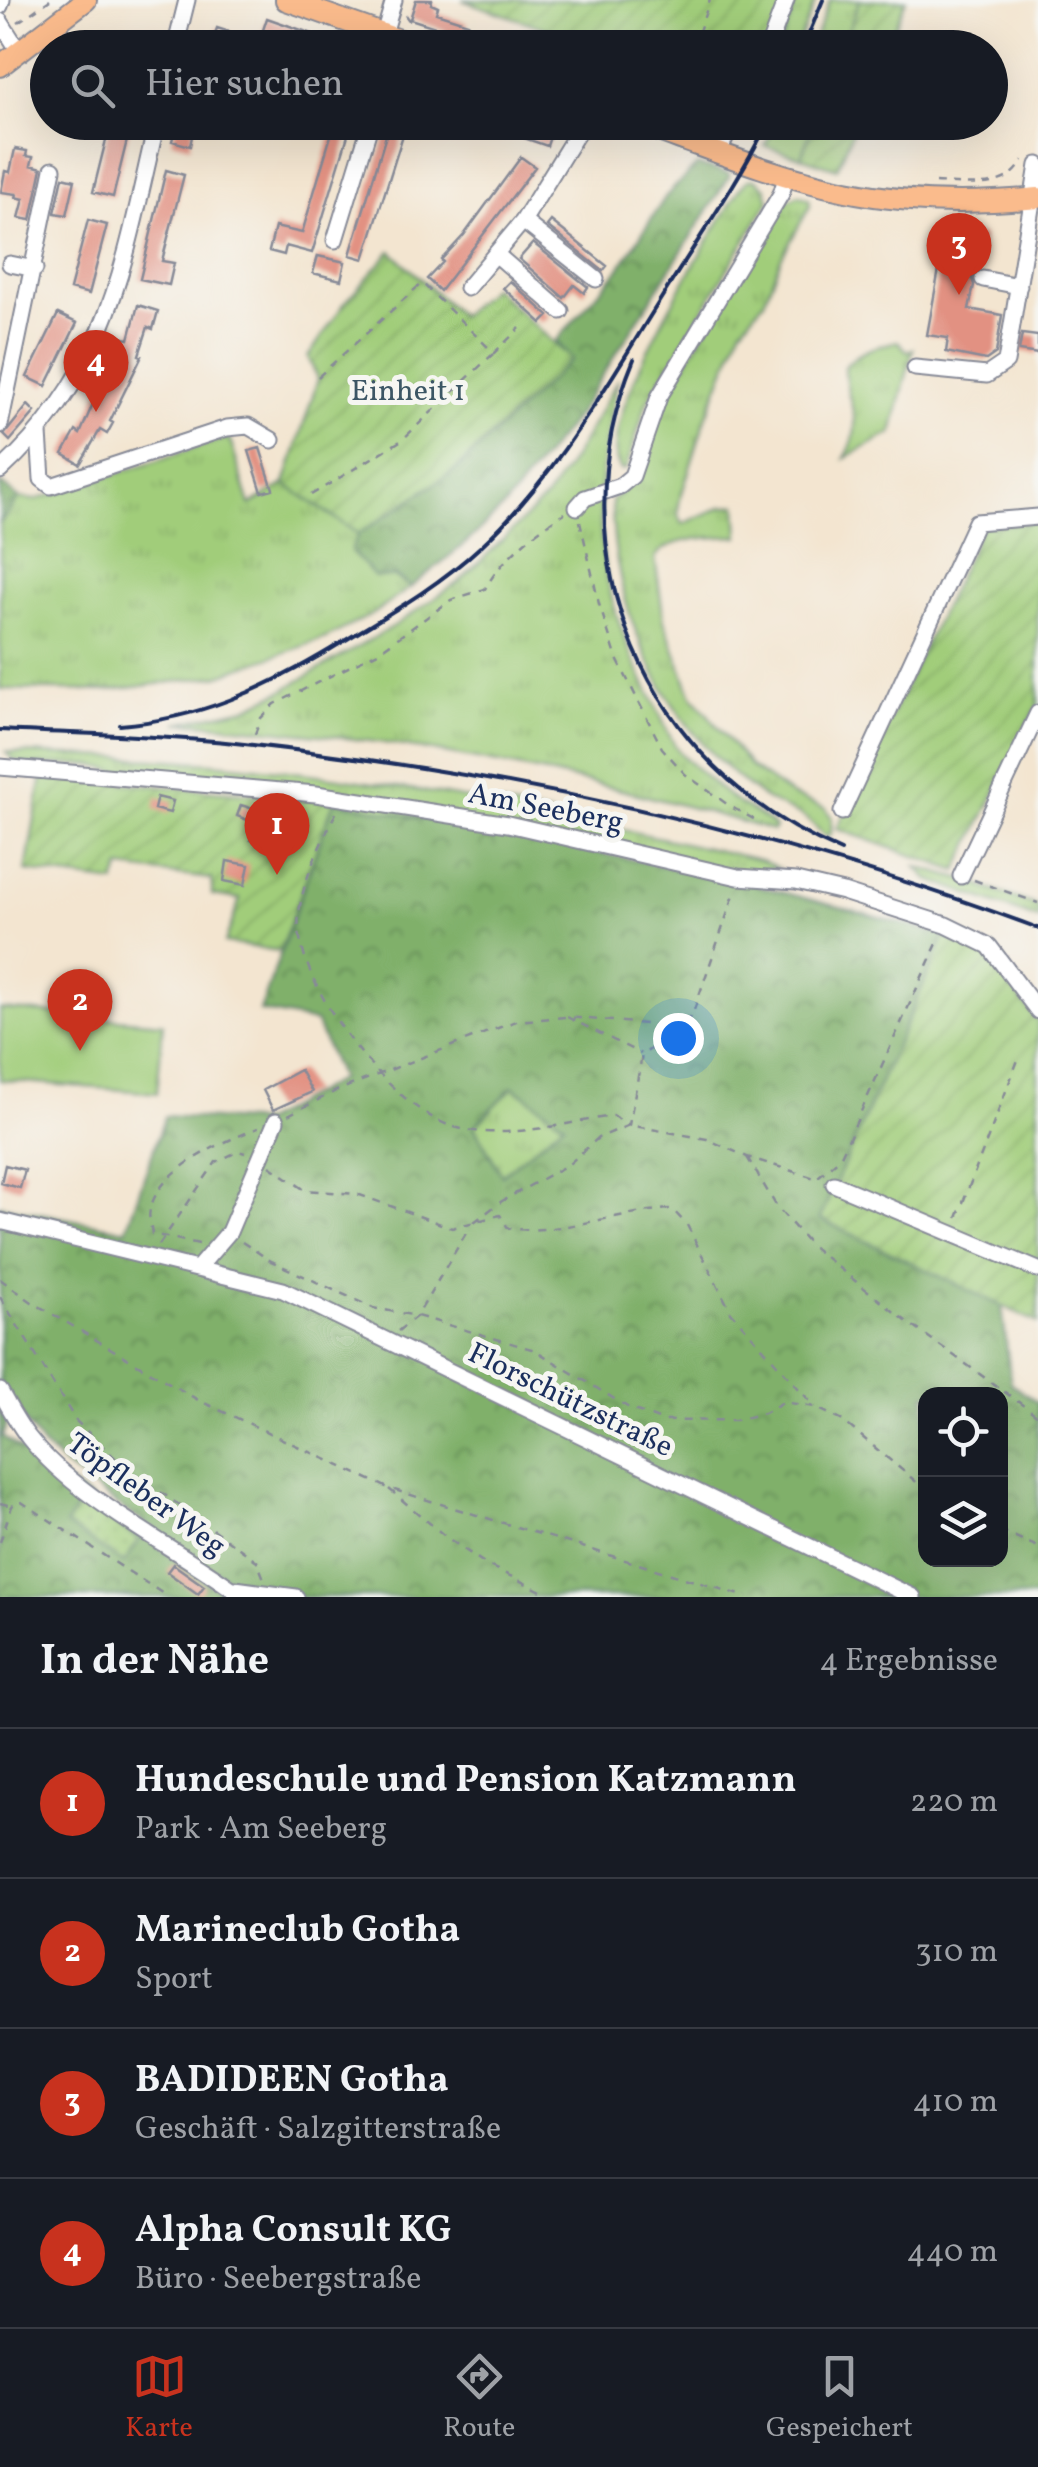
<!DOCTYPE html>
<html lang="de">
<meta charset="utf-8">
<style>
:root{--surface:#171b24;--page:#20242c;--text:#f1f3f6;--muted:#9ea1a6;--line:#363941;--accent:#c8321e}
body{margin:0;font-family:Vollkorn,serif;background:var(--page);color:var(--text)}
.controls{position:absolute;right:30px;bottom:30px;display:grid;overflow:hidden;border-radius:20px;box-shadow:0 10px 40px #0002}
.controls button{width:90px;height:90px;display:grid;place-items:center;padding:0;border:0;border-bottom:2px solid var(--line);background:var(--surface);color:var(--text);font:50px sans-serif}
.you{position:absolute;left:678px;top:1038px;width:35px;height:35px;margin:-25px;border:8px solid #fff;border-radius:50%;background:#1a73e8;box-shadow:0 0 0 15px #1a73e833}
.badge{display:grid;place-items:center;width:65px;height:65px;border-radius:50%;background:var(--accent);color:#fff;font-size:32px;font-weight:700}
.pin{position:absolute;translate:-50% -82px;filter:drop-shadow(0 2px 5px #0008)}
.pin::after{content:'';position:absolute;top:52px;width:35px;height:30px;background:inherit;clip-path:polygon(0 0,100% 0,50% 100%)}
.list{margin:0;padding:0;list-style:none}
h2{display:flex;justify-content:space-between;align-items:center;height:130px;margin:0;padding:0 40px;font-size:42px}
h2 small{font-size:32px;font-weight:400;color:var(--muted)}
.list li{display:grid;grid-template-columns:65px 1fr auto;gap:30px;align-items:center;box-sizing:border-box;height:150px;padding:0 40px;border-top:2px solid var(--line)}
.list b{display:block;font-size:38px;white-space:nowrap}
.list p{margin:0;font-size:32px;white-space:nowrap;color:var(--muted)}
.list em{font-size:32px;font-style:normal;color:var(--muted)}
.icon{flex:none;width:55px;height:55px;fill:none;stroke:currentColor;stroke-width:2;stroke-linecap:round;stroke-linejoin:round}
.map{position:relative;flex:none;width:1038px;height:1597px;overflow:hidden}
.search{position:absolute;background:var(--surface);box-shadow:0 10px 40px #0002;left:30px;right:30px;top:30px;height:110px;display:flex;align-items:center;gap:25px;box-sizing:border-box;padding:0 35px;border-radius:55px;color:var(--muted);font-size:38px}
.sheet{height:730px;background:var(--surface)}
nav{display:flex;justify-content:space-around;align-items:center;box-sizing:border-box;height:140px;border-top:2px solid var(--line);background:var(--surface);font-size:28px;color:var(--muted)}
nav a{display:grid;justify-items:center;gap:5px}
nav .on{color:var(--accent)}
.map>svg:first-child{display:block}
</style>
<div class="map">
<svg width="1038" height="1597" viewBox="0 0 1038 1597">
<defs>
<pattern id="grass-tufts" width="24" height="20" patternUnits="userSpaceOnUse" patternTransform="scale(2.5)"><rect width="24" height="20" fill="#a1cd7a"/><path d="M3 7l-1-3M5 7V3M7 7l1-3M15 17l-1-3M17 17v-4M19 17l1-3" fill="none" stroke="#8ab06c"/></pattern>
<pattern id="forest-crowns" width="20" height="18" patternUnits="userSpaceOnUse" patternTransform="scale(2.5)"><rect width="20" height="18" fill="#80b06a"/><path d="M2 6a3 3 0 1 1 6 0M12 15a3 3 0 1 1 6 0" fill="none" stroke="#68905a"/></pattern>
<pattern id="park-dots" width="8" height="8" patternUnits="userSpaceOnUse" patternTransform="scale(2.5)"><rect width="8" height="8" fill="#a1cd7a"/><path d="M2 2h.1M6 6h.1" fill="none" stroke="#8ab06c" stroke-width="1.8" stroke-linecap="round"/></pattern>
<pattern id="garden-furrows" width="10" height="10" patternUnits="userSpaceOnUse" patternTransform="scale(2.5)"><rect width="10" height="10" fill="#a1cd7a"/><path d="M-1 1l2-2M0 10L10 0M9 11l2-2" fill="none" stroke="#8ab06c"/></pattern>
</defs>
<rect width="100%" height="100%" fill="#f6f6f2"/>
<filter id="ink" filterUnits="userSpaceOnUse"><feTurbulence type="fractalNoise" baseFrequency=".01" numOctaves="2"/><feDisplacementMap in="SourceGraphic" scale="20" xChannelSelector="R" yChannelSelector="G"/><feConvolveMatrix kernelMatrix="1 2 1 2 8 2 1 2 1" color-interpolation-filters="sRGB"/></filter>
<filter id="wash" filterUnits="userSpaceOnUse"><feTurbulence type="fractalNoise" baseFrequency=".0048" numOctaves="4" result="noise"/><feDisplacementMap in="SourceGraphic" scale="40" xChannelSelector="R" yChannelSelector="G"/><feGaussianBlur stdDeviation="2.25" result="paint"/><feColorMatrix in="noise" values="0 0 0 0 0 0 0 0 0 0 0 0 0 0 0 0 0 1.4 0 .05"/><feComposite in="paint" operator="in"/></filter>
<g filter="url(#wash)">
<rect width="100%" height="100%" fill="#f3e5d0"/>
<path fill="url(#grass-tufts)" stroke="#5e7e6c" stroke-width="2.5" d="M797,0H816L797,47H780Z
M830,0H860L842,47L811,48Z
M776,123H814L801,157L765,146Z
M755,179L766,188L769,201L647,402L626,469L621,470C588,427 714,231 741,187L748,180Z
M799,195L809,199L810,206L781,258L764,301L741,329L705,420L679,503L678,515L683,524L721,507L737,505L739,536C715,537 666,537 655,558L664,621L691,694L751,767L791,795L825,808L832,818L831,834L825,836C817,829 811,821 802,816C782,807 766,801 749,787C661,717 612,611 612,500L637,480L654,417L724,299L757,250L772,218L788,200Z
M898,341L907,351L913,349L892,433L845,458C868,419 844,404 845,367C856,351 880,345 898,341Z
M618,379C589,503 592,584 652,698C662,717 670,743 685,758C701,773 720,790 738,803C750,811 767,817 775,828L773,831C648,793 520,765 391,744C328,734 263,730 200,723H177L246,708L280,692L394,626L460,581L546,498L575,455Z
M229,437L250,505L285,484L358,534L352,551L411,587L375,613L326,638L217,676L104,691L0,689V523L19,498L35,500Z
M6,752C97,757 189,758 280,770C442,790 601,824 760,860L778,868L744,872L168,775L145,767L120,772L91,765H31L13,760Z
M917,867L964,880L1038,906V919L929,880Z
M513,1087L565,1123L502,1176L474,1126Z"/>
<path fill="url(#forest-crowns)" stroke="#4e7064" stroke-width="2.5" fill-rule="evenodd" d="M697,165L729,173V177L577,415L505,506L467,542L411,587L395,576L375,577L351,551L358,534L457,469L571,359L556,341L620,268L666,196Z
M0,483L19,498L0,523Z
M334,801L736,880L945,935L820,1219L1002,1306L1011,1384L1038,1403V1597H274L277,1589L224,1577L119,1506L68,1469L43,1446L19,1414L0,1383V1205L126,1230L165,1116L263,1122L340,1079L316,1022L260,1011ZM513,1087L564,1123L502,1175L474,1127ZM926,1394H1000V1560H926Z
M0,1406L7,1423L2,1436L229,1597H0Z"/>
<path fill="url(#park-dots)" stroke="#5e7e6c" stroke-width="2.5" d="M81,1502L139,1540L124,1563L66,1525Z"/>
<path fill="url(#garden-furrows)" stroke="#5e7e6c" stroke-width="2.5" d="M462,0H796L779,48L600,47Z
M860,0H906L887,47H842Z
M814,123H856L837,169L801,157Z
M391,251L460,316L492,287L572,359L457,469L358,534L285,484L318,379L308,357L344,304Z
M1038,522V705L957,871L837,829L982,526Z
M42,776L334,801L280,951L225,943L240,899L212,895V879L121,868L115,883L26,871Z
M945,935L988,958L1038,1021V1323L820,1219Z"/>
<path fill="#a1cd7a" stroke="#5e7e6c" stroke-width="2.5" d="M0,1009L163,1023L157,1093L0,1080Z"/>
<g id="blocks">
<path fill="#e29182" d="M416,0H432L431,4L438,7L436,13L468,23L462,39L444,33L445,30L410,19Z
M267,18L347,46L346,48H293L294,44L262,33Z
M217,28L270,45V48H210Z
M177,122H195L190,146L172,141Z
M335,122H352L312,253L286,246L284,255L269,251L275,227L302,233Z
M390,122H407L364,259L350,255Z
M530,123L552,131L547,146L524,138Z
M110,124L130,128L113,197L93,192Z
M15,149L27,151L26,156L33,157L31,165L42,168L31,220L19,218L24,199L16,197L17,194L1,192L5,171L10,172Z
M521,157L535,167L440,291L427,279L443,262L441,260L464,235Z
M166,170L184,175L162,261L174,263L169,285L140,279Z
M63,177L75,180L67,215L55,213Z
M88,220L107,225L89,294L70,289Z
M551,221L607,266L603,271L547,226Z
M946,231L983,236L977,270L972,278L974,285L969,309L1002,315L996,353L986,360L946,352L948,338L927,335Z
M533,243L588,287L584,293L574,285L564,298L519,259Z
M318,256L345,262L341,280L313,273Z
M510,281L549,316L542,323L503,288Z
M138,305L158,311L153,329L148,327L139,355L142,356L110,421L113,423L107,434L100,430L80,464L63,454L76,431L80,434L95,399L111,370L114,371L124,338L129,339Z
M58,314L77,323L46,386L27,377Z
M1022,334L1038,336V354L1019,351Z
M28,405L35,412L10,441L4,435Z
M260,448L273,489L262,492L249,451Z
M157,797L173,801L170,813L154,809Z
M241,805L275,816L264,845L251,840L258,824L237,816Z
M227,861L249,865L245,885L224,881Z
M300,1070L312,1092L273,1110L263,1090Z
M5,1165L25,1170L20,1188L1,1183Z
M173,1564L204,1586L198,1594L167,1572Z"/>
</g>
</g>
<g filter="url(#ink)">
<use href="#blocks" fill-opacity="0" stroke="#878a97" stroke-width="2.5"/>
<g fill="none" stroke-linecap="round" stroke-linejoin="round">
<defs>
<path id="minor" d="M0,6L2,0
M0,21L19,51
M384,34L394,0
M175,48L187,0
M768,48L786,0
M719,152L732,122
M523,221L596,279
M335,240L371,122
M497,255L561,311
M10,264L35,269
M983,279L1019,286
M467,288L523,221L584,122
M915,368L987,375L1006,362L1038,165
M0,425L53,169
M39,433L42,479L51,486L227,428L248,426L272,440
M0,471C111,370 124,261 157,122
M577,507L585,498L620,486L632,476L659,397L781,194L787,175
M0,767L316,794L508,824L738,877L796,881L843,892L946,925L989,946L1038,1011
M842,812L976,522L1038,517
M961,876L1038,713
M834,1184L1038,1270
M0,1221L283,1290L913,1597
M198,1268L229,1232L276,1121
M0,1391C9,1407 18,1424 29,1438C80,1502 177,1547 243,1597
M235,1589L296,1597"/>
<path id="major" d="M286,0L422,48
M0,66L86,0
M634,122C704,147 774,176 846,191C908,204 975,204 1038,198"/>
</defs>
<use href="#minor" stroke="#878a97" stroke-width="19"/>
<use href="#major" stroke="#878a97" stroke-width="24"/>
<path stroke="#878a97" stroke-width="2.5" stroke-dasharray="8 8" stroke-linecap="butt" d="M405,15L413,26
M18,22L50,0
M430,33L471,48
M693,48L710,0
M935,183C965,184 1008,192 1023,160
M318,377L422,283L494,353L520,328
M311,495L402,440L493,354
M580,521L599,604L617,659L662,748L685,774L731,807L761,823
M255,734L261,718L275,704L378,652L451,600L485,589C502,558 535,531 565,513
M336,813C321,843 303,880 299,913C290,980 391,1109 454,1127C503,1141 563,1123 613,1116L629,1125L642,1055L682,1027L693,1013L736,889
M974,880L1038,903
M567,1017L641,1054
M288,1115L336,1091L516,1021L566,1017L680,1027
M747,1157L777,1207L811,1246L906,1321L1038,1416
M270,1166L305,1190L357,1194L452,1228L500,1215L508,1228C554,1236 621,1211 672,1209L687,1225L731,1312L815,1407
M818,1177L840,1158L940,937
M957,1218L1018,1060
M474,1222L502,1201L569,1164L598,1138L629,1125L707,1139L747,1157L818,1179
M242,1242L271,1261L373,1308L417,1316L535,1350L629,1408L664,1421L736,1420L764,1413L783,1402L815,1407L843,1421L926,1490
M199,1244L152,1234C151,1227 148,1216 150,1210C159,1168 223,1142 258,1128
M159,1245L216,1162L239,1151L245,1153
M0,1279L32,1302L198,1400L388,1488L747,1597
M0,1297L76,1421L123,1465L257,1561L264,1579
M398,1331L417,1316L469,1228
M389,1489L446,1537L487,1565L554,1597
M0,1503L12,1506
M1000,1530L1038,1547
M0,1542L12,1506L20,1501L168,1597"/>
<use href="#minor" stroke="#fff" stroke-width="15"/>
<use href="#major" stroke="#fabb8c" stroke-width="20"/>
<path stroke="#1b2f5e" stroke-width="4" d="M803,48L823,0
M634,359C552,556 646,768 841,851
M120,725C199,719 264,689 331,649C383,617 435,589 480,547C557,476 607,384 662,297C698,239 738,183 768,122
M0,730C78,734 157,735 235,743C510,773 779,831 1038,928"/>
</g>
</g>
<g text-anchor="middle" stroke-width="10" stroke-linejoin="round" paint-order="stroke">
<g font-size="30" fill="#3c5665" stroke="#f6f6f2">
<text x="408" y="400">Einheit 1</text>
</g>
<g font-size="30" fill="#1b2f5e" stroke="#f6f6f2">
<text transform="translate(546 807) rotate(11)" y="10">Am Seeberg</text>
<text transform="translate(571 1399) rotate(26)" y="10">Florschützstraße</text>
<text transform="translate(147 1494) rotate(36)" y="10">Töpfleber Weg</text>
</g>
</g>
</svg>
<div class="controls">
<button><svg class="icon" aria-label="locate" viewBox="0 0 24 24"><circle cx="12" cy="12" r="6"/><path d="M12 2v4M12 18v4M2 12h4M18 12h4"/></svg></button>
<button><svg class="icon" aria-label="layers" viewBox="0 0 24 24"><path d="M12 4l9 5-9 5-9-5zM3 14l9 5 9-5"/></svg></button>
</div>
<div class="you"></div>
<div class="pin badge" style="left:277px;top:875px">1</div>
<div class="pin badge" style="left:80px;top:1051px">2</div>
<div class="pin badge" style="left:959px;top:295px">3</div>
<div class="pin badge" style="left:96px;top:412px">4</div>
<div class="search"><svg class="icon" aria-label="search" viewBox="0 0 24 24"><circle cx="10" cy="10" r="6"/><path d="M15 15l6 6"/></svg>Hier suchen</div>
</div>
<section class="sheet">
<h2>In der Nähe<small>4 Ergebnisse</small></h2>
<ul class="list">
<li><span class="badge">1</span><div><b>Hundeschule und Pension Katzmann</b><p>Park · Am Seeberg</p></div><em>220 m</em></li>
<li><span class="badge">2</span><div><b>Marineclub Gotha</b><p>Sport</p></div><em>310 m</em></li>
<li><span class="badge">3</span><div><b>BADIDEEN Gotha</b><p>Geschäft · Salzgitterstraße</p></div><em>410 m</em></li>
<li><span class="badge">4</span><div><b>Alpha Consult KG</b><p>Büro · Seebergstraße</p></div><em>440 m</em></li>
</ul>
</section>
<nav>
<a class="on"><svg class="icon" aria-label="map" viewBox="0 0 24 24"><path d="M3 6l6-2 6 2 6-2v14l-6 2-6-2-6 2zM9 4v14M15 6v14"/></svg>Karte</a>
<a><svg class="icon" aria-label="directions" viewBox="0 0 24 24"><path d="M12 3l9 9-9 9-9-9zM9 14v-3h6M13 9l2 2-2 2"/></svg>Route</a>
<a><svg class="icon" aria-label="saved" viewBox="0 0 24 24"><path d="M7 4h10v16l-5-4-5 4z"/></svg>Gespeichert</a>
</nav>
